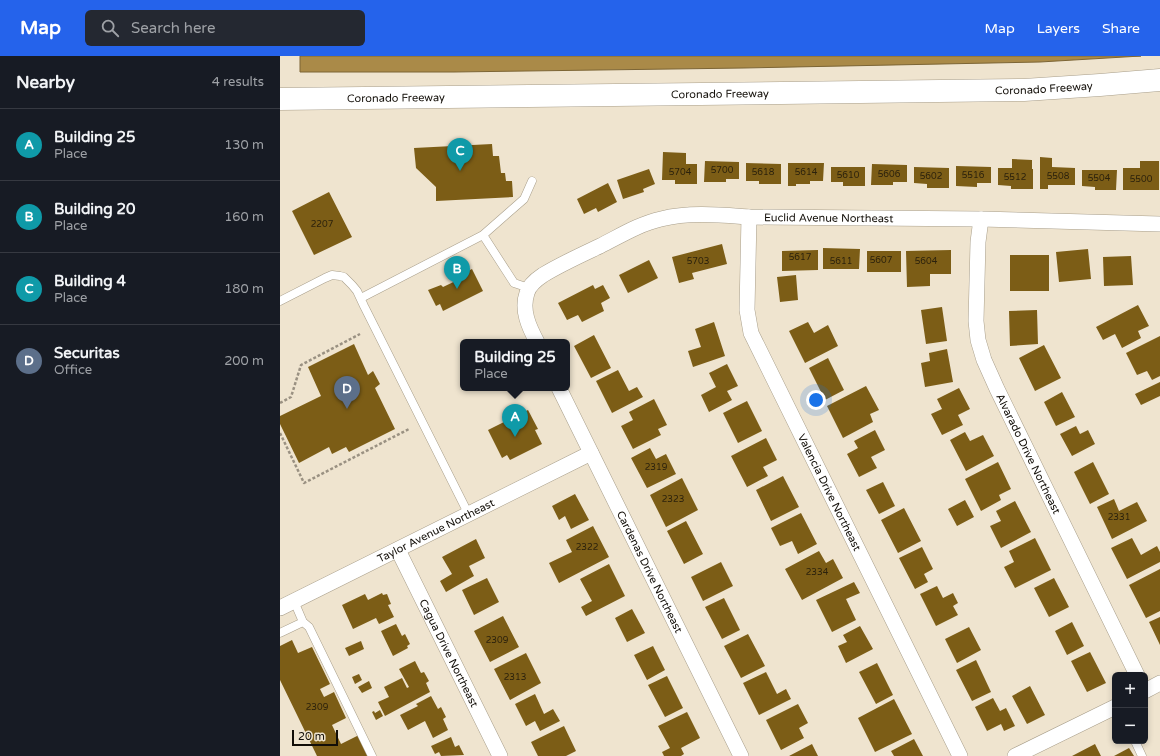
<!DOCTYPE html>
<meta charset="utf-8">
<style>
:root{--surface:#171b24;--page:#242831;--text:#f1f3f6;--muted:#9ea1a6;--line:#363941;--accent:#2563eb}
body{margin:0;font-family:"Varela Round",sans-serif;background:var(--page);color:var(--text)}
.controls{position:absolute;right:12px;bottom:12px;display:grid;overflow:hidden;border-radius:6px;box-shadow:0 2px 6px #0003}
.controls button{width:36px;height:36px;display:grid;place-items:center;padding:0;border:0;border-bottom:1px solid var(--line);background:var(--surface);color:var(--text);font:20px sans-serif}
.scale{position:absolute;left:12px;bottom:10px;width:46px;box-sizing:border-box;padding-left:4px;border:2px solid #120e08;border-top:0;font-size:11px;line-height:14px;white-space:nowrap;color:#120e08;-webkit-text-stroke:3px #efe4cf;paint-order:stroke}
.you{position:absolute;left:536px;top:344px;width:14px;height:14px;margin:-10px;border:3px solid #fff;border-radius:50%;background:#1a73e8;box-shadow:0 0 0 6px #1a73e833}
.badge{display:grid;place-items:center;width:26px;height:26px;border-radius:50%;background:var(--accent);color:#fff;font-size:13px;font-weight:700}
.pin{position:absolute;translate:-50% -33px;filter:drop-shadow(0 1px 2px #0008)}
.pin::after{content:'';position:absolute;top:21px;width:14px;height:12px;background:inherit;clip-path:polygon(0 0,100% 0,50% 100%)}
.popup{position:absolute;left:180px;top:283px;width:110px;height:52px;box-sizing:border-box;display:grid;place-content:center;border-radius:6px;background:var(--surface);filter:drop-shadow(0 1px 3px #0005);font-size:13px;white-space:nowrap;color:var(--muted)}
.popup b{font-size:15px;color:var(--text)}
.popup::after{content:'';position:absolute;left:50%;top:100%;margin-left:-8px;border:8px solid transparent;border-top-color:var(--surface)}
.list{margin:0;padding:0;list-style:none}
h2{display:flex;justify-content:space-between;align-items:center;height:52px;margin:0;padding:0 16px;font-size:17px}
h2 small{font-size:13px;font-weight:400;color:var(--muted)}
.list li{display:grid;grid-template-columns:26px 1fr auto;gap:12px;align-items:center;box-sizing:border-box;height:72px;padding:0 16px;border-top:1px solid var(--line)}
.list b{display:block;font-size:15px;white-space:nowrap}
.list p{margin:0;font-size:13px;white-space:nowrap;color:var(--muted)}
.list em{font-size:13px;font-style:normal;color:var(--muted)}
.icon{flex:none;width:22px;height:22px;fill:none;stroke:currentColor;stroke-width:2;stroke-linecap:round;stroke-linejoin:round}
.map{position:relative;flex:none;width:880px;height:700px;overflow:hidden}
header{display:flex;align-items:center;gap:24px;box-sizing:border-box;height:56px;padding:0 20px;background:var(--accent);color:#fff}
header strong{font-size:19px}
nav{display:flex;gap:22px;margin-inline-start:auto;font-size:14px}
.search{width:280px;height:36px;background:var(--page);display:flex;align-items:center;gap:10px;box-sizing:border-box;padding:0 14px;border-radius:6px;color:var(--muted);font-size:15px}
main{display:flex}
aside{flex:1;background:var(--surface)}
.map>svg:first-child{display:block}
</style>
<header>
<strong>Map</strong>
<div class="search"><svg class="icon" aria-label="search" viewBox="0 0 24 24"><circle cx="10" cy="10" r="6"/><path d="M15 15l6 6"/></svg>Search here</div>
<nav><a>Map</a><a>Layers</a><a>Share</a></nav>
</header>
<main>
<aside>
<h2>Nearby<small>4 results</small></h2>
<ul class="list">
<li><span class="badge" style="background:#0f9aa8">A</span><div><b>Building 25</b><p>Place</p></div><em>130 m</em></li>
<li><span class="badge" style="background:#0f9aa8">B</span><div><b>Building 20</b><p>Place</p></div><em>160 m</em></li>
<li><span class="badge" style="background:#0f9aa8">C</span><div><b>Building 4</b><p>Place</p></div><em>180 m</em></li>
<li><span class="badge" style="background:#5c6f8a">D</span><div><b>Securitas</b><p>Office</p></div><em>200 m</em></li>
</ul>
</aside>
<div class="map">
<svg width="880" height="700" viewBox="0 0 880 700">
<rect width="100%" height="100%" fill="#efe4cf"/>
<path fill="#aa8a48" stroke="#7c6535" d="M20,0H861L760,6L464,12L174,16H20Z"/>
<path fill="#7c5d16" d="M212,88L213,100H219L221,117H225L226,125H232L233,141L156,145V131L136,112L134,92Z
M383,96L406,97V108H417V128H395V124H382Z
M760,101L772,102V111L795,112V129H768V133H760Z
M732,103L752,104V113H753V133H731V130L718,129V112H732Z
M425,105L459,106V123H446V126H424Z
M860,105H879V134H843V112H860Z
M466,107L501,108V128H479V125H466Z
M508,107H544L543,125H530V128H516V130H508Z
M592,108L627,109V126H613V129H591Z
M676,110L711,111V127H697V131L676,130Z
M551,111H585V130H563V126H551Z
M634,111L669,112V132H647V128L634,127Z
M369,113L375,128L363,133L364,136L343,143L337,124Z
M802,114H837L836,134H815V131L802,130Z
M328,127L337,146L318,156L316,152L304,158L297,143Z
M49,136L72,181L34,199L12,155Z
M442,188L447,208L412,217L414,223L399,227L392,201Z
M543,192L580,193L579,213H543Z
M808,193L811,223L779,226L776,196Z
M538,194V214L502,215V195Z
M671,194V218H650V230L627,231L626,195Z
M587,195H621V216H587Z
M730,199H769V235H730Z
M851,200L853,229L824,230L823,201Z
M369,204L378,222L348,237L339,219Z
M192,213L203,235L163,255L160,248L156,250L148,234L161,229L163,231L184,221L182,218Z
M516,219L518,244L500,246L497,221Z
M313,229L315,233L323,229L330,242L321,247L324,255L302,266L298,259L287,264L278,247Z
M858,249L869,270L858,275L861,282L842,292L835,278L823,284L816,271Z
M662,251L667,285L646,288L641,254Z
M757,254L758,288L730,290L729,255Z
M434,266L445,300L413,311L408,295L421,291L415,273Z
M528,266L534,277L548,269L558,290L525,307L509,275Z
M314,279L331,312L311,322L294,290Z
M880,280V320L872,324L867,315L857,319L846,297Z
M74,288L88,319L93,315L100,328L95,332L115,373L69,396L66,391L52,398L49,391L19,407L0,368V360L41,340L28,311Z
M764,289L781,322L755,335L739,302Z
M667,293L673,326L645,331L641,307L650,305L649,297Z
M548,302L564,334L545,344L529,312Z
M447,308L458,330L447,335L452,344L429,356L421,339L436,331L429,317Z
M338,314L349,335L357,331L363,341L332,357L316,325Z
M880,326V340L861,349L855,338Z
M586,330L599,354L590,358L593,366L563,382L547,350Z
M679,332L690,353L678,359L683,369L662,379L651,358L662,353L657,343Z
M782,336L795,361L776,370L764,346Z
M374,343L387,369L378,373L381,379L353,393L341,370L353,364L349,356Z
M467,345L482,375L458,387L443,357Z
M248,354L258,373L255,374L262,388L230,404L227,399L222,402L208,374Z
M796,370L800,378L808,374L815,388L792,400L780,378Z
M595,374L605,394L591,401L597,412L579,421L567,398L578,392L574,385Z
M685,376L690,385L703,379L714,400L686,415L670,384Z
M486,382L497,404L483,411L488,420L467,431L451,400Z
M370,392L376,403L386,398L396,418L367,432L351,402Z
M718,406L731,433L719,439L721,444L701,455L685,423Z
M813,406L829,438L810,448L794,416Z
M503,420L519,451L491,465L476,434Z
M402,422L418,454L386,471L370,439Z
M603,426L615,450L599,458L586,434Z
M295,438L309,464L291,473L285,460L279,464L272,450Z
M834,443L839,455L857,446L867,465L832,483L817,451Z
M685,444L694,461L677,470L668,453Z
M735,445L751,476L721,492L710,470L721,465L716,455Z
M624,452L641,485L618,497L601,464Z
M521,457L537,488L518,498L512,485L500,490L491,472Z
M406,465L423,498L404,508L387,475Z
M313,470L329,501L279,527L269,507L292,496L286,484Z
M755,482L771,514L735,532L724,511L734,506L729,495Z
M852,482L861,499L877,490L880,496V506L847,523L831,492Z
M196,483L205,502L189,510L194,520L166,536L160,525L172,518L162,501Z
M642,491L653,513L644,518L648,526L635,533L619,502Z
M539,495L546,507L553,503L563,522L522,544L505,513Z
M441,506L453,530L423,545L411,521Z
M329,508L345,540L306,560L301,551L312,545L300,523Z
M880,513V555L866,562L849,529Z
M207,522L219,546L194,559L182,534Z
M774,522L789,551L769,561L754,532Z
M574,526L580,537L566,543L576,564L552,576L536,544Z
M657,530L663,542L673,537L678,547L673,550L678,559L656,570L640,538Z
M102,537L103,539L107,538L111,548L108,549L114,561L99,568L96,562L73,573L62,549L85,538L88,544Z
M444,542L460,574L442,583L425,551Z
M352,553L365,577L347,586L335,562Z
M223,560L239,591L210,606L194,575Z
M880,561V589L869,566Z
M792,566L804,590L787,599L775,575Z
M116,568L122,580L125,578L130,588L127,590L128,592L113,600L101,575Z
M580,570L593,593L566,607L558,590L567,586L563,579Z
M689,571L701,594L677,607L665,583Z
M468,578L485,610L461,622L444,590Z
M12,584L18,597L32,591L50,628L40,633L44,641L54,636L66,662L52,669L61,688L79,679L89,700H37L0,624V590Z
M81,585L84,593L69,600L65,592Z
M373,590L385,614L367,624L354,599Z
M810,596L826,627L807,636L791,605Z
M246,597L261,627L230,644L214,613Z
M696,604L711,636L692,645L676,614Z
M135,605L141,617L144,616L149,625L146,627L150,636L105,660L98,646L109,641L104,631L122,622L127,632L129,631L119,613Z
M597,607L613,639L596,648L579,616Z
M486,616L497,638L506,633L511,643L479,659L463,627Z
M79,618L82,624L75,628L72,621Z
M387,620L403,652L385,661L368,629Z
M89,625L92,632L82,637L78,631Z
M750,630L765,659L747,668L732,640Z
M255,638L264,658L273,653L280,665L260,675L255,665L246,670L235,648Z
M151,640L158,653L161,651L166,661L163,663L168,674L153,682L145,665L128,674L120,659L138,650L136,648Z
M713,642L720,655L726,652L735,670L724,675L721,668L707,675L695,651Z
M614,643L632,678L595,696L578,662Z
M518,648L528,667L519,672L524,682L501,694L486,664Z
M100,654L103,660L96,664L92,656L94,655L95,657Z
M407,656L420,682L401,692L404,698L401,700H384L382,696L390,692L378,670Z
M284,670L296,695L286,700H258L251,686Z
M171,681L175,691L179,689L184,699L161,700L159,696L155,698L151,690Z
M634,683L643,700H614L611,695Z
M532,688L538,700H509Z
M815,688L821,700H792Z
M849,692L854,700H834Z"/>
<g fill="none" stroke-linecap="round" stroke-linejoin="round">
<defs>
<path id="lane" d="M249,232L234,227L203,179L244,143L252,125
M81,242L203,179
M0,245L45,222L52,219L60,220L64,221L72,229L77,235L84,250L189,459
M14,545L23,566L29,571L92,700
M0,577L23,566
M855,685L862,700"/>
<g id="street">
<path id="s1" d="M469,161L467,254L471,277L680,700"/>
<path id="s2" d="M701,163L698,186L696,265L698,284L704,304L717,333L857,619"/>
<path id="s3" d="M257,286C249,271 241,254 247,237C249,229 257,223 263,219C281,208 301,199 320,190C340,180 359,168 381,163C410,156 440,159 469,161L701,163L880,168"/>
<path id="s4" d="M279,332L461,700"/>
<path id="s5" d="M118,494L220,700"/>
<path id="s6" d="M0,552L311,397"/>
<path d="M865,635L880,627"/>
<path d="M735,700L835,651"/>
</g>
<g id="highway">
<path id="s7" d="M0,43L744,34L820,29L880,24"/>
</g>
</defs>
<use href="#lane" stroke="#a89e8a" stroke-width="9"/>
<use href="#street" stroke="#a89e8a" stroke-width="16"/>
<use href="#highway" stroke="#a89e8a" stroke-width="23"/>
<path stroke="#9a9182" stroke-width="2.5" stroke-dasharray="3 2" stroke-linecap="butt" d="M0,347L11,341L21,309L80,278
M0,377L24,427L129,373"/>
<use href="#lane" stroke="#fff" stroke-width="8"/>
<use href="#street" stroke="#fff" stroke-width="15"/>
<use href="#highway" stroke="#fff" stroke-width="22"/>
</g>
<g text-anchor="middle" stroke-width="3" stroke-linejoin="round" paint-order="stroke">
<g font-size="9" fill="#2c220c">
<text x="442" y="117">5700</text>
<text x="400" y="119">5704</text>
<text x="483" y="119">5618</text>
<text x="526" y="119">5614</text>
<text x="609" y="121">5606</text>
<text x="568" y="122">5610</text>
<text x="693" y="122">5516</text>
<text x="651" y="123">5602</text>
<text x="778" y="123">5508</text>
<text x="735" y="124">5512</text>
<text x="819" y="125">5504</text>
<text x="861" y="126">5500</text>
<text x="42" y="171">2207</text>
<text x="520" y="204">5617</text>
<text x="601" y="207">5607</text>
<text x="418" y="208">5703</text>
<text x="561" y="208">5611</text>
<text x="646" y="208">5604</text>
<text x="376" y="414">2319</text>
<text x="393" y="446">2323</text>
<text x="839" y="464">2331</text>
<text x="307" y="494">2322</text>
<text x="537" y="519">2334</text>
<text x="217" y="587">2309</text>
<text x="235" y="624">2313</text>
<text x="37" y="654">2309</text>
</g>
<g font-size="11" fill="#120e08" stroke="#efe4cf">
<text dy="4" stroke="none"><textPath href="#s7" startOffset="764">Coronado Freeway</textPath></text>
<text dy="4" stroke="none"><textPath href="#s7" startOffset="440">Coronado Freeway</textPath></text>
<text dy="4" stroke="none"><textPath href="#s7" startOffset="116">Coronado Freeway</textPath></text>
<text dy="4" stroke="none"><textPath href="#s3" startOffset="375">Euclid Avenue Northeast</textPath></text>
<text dy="4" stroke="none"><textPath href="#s2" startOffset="246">Alvarado Drive Northeast</textPath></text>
<text dy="4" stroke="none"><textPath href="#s1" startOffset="294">Valencia Drive Northeast</textPath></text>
<text dy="4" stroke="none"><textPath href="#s6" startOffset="174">Taylor Avenue Northeast</textPath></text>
<text dy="4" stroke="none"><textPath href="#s4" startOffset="205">Cardenas Drive Northeast</textPath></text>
<text dy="4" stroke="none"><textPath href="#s5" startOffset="115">Cagua Drive Northeast</textPath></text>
</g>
</g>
</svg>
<div class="controls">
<button>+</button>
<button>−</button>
</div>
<div class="scale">20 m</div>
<div class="you"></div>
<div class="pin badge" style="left:235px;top:381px;background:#0f9aa8">A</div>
<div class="popup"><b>Building 25</b>Place</div>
<div class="pin badge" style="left:177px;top:233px;background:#0f9aa8">B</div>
<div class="pin badge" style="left:180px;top:115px;background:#0f9aa8">C</div>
<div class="pin badge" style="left:67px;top:353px;background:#5c6f8a">D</div>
</div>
</main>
